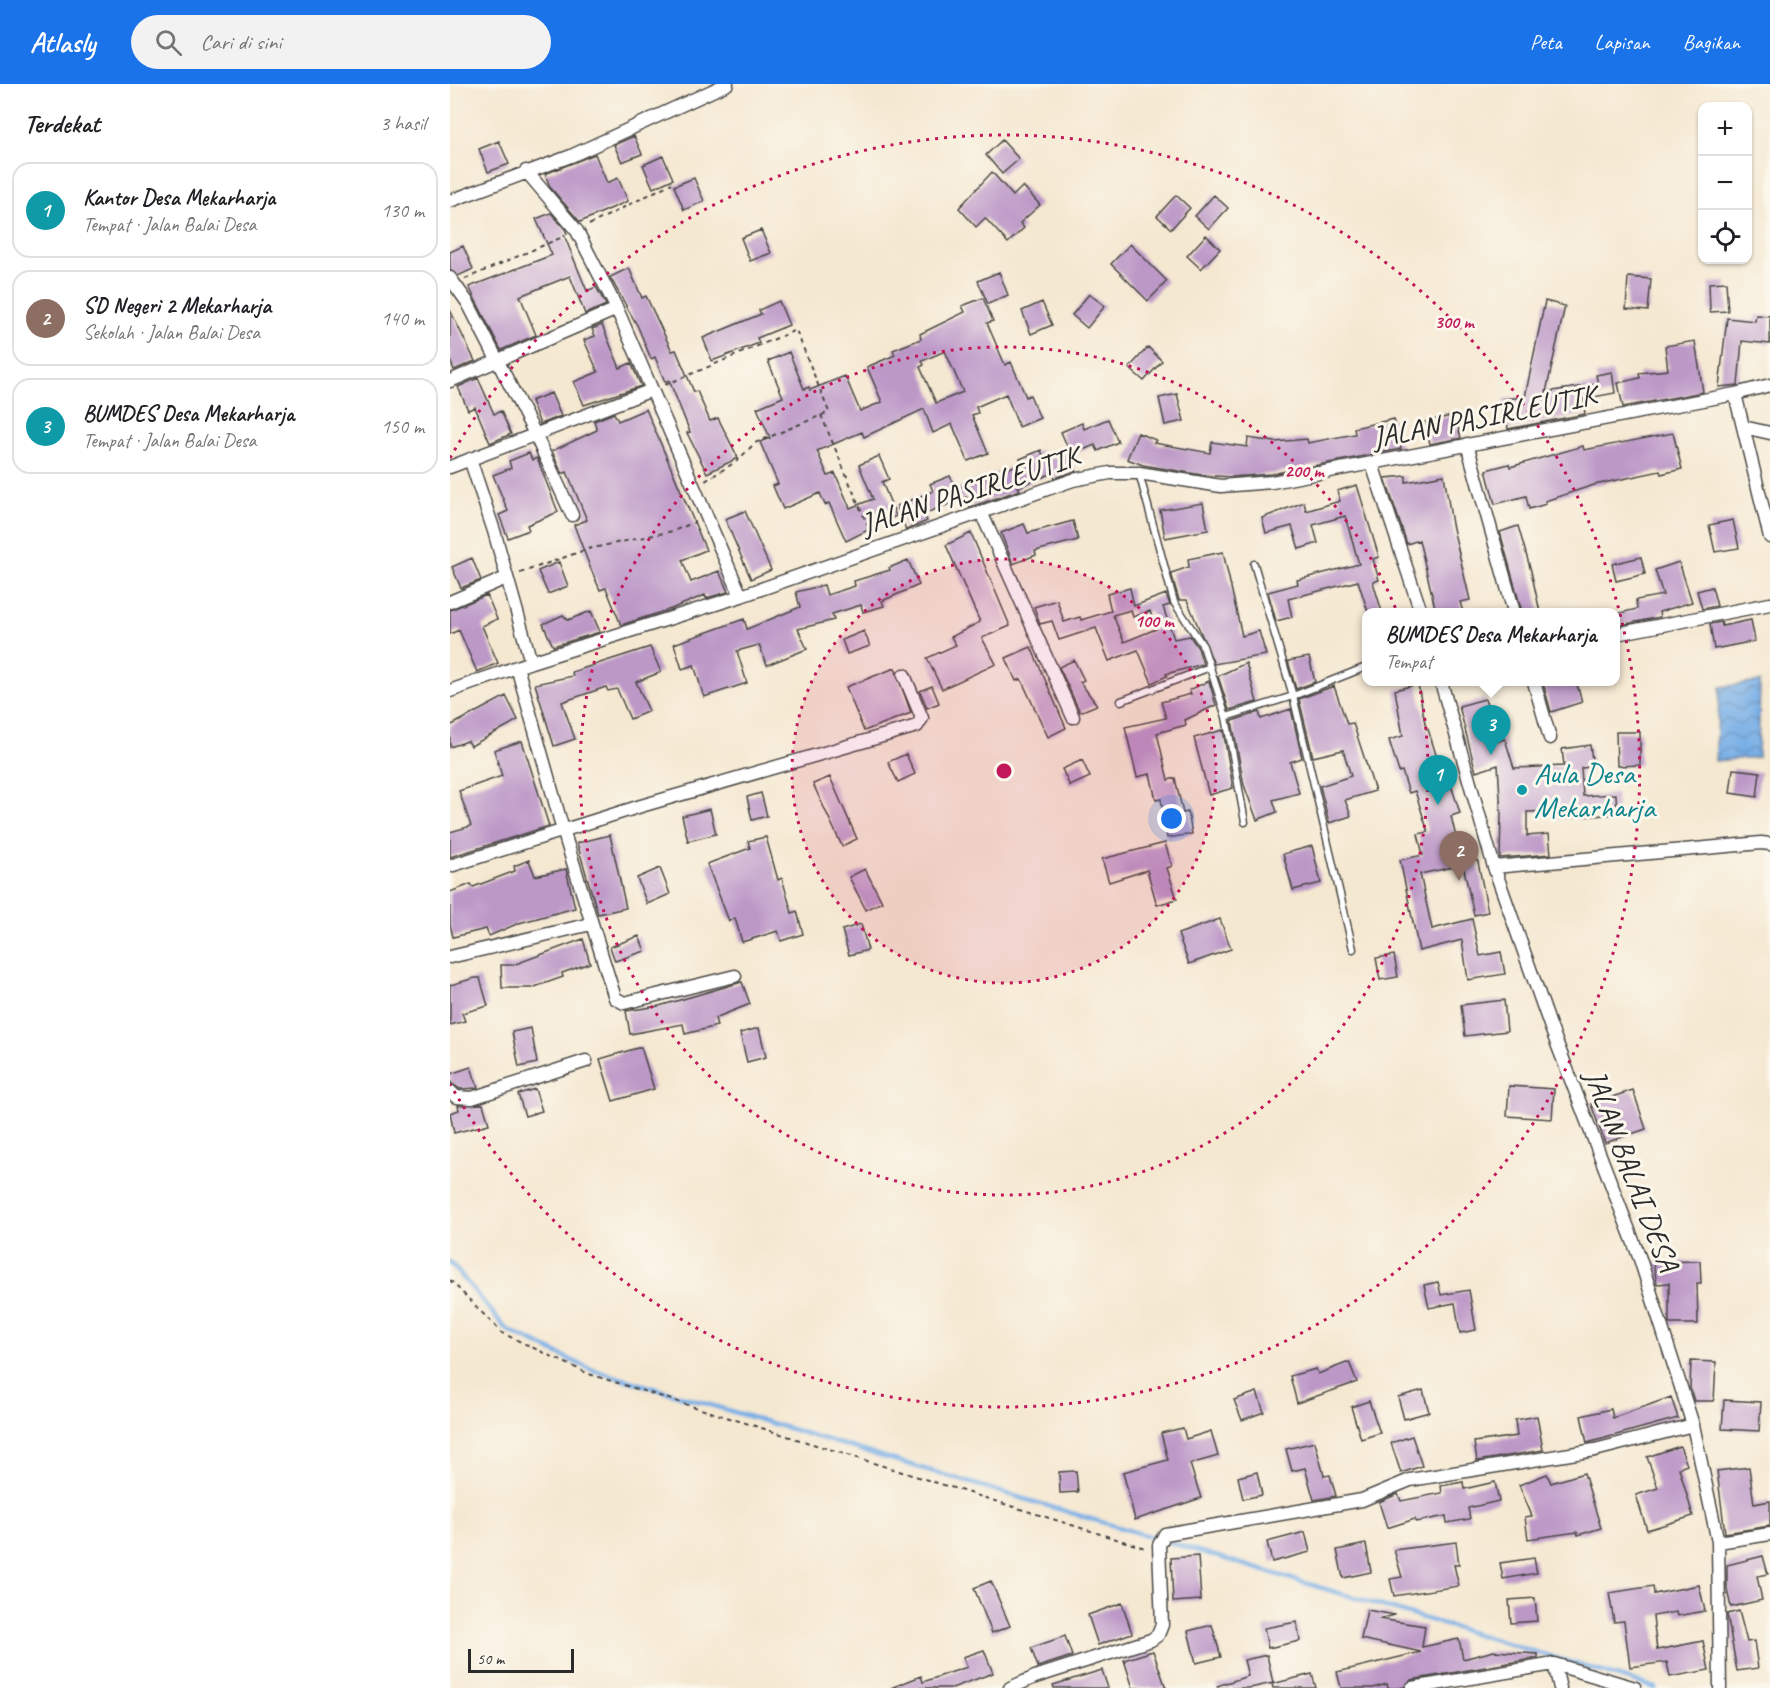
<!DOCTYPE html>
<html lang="id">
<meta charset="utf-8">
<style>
:root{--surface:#fff;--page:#f2f2f2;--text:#202124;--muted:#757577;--line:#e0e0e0;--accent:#1a73e8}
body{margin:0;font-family:Caveat,sans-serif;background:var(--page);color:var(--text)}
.controls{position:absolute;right:18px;top:18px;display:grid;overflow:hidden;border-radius:12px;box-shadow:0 2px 4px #0004}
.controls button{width:54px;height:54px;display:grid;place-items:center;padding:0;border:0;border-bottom:2px solid var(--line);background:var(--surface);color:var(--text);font:30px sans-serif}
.scale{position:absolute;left:18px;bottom:15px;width:106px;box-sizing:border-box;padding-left:6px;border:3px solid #2b2b2b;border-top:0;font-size:16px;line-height:21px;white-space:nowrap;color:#2b2b2b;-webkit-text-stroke:4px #fbf7ec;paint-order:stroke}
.you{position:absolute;left:722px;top:735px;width:21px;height:21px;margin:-15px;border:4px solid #fff;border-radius:50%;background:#1a73e8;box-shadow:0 0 0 9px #1a73e833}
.badge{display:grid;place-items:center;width:39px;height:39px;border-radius:50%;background:var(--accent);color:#fff;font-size:20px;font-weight:700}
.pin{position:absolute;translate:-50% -50px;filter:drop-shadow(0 2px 3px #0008)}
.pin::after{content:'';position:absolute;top:32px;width:21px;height:18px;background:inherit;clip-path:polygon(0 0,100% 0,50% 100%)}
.popup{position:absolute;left:912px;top:524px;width:258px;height:78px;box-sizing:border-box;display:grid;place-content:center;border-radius:12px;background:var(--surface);filter:drop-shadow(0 2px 4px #0005);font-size:20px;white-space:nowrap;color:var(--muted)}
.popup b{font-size:22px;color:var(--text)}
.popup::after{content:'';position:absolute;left:50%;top:100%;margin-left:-12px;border:12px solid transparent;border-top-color:var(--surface)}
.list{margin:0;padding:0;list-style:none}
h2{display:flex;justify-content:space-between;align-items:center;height:78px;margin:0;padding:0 24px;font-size:26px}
h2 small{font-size:20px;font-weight:400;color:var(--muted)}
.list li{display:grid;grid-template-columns:39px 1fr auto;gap:18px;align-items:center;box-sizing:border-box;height:96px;margin:0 12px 12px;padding:0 12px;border:2px solid var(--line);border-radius:18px}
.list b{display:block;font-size:22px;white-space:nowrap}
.list p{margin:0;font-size:20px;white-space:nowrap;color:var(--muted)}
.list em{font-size:20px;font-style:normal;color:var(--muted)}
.icon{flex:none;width:33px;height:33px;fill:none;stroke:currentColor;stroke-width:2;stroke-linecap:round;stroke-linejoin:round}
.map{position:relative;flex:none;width:1320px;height:1604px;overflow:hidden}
header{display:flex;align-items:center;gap:36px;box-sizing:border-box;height:84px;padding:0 30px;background:var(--accent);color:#fff}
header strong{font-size:28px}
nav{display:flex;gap:33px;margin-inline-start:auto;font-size:21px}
.search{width:420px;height:54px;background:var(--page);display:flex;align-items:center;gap:15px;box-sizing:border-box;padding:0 21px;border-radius:33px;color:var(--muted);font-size:22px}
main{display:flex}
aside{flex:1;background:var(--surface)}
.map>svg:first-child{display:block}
</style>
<header>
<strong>Atlasly</strong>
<div class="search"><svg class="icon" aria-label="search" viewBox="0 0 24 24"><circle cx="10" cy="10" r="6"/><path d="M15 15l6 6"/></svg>Cari di sini</div>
<nav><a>Peta</a><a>Lapisan</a><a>Bagikan</a></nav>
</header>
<main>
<aside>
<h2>Terdekat<small>3 hasil</small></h2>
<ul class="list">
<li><span class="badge" style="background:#0f9aa8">1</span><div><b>Kantor Desa Mekarharja</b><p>Tempat · Jalan Balai Desa</p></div><em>130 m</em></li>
<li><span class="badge" style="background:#8d6e63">2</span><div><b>SD Negeri 2 Mekarharja</b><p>Sekolah · Jalan Balai Desa</p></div><em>140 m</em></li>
<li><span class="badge" style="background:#0f9aa8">3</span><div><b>BUMDES Desa Mekarharja</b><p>Tempat · Jalan Balai Desa</p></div><em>150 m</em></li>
</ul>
</aside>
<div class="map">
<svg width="1320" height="1604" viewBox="0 0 1320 1604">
<defs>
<pattern id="water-waves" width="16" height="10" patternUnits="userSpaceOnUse" patternTransform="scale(1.5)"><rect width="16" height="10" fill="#77aee6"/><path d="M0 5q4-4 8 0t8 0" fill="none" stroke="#628ebb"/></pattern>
</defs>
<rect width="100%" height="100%" fill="#fbf7ec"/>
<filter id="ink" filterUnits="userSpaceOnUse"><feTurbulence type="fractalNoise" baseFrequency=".0167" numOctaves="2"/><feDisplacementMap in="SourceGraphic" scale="12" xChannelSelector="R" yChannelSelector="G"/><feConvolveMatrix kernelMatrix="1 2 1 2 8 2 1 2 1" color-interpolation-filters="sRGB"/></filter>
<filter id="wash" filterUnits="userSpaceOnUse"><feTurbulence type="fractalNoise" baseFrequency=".008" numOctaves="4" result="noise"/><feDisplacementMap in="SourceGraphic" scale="24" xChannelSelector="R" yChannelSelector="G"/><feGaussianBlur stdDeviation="1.35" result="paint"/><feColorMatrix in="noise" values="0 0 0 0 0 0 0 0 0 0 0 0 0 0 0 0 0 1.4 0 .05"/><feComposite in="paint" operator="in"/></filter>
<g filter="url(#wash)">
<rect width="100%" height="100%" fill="#f5e8d1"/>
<path fill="url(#water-waves)" stroke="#516c88" stroke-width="1.5" d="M1310,598L1308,673L1265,677L1270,603Z"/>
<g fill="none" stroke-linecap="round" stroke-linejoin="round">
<path stroke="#77aee6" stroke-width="4.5" d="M0,1178L56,1245L140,1285L1206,1604"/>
</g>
<g id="blocks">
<path fill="#bc98c7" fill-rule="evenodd" d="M184,52L192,70L172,78L164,61Z
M552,56L569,75L552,90L536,71Z
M49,57L59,80L38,88L29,65Z
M145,70L157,99L168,94L178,117L130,138L100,103L95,90Z
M213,72L223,95L203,104L193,81Z
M542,88L563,112L573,102L590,121L570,139L574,144L558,159L535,134L526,143L509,124Z
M244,94L254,117L234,126L224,102Z
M726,111L740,124L721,145L707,132Z
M764,111L778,124L759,145L745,132Z
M101,129L115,145L117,150L114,151L137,207L146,203L156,221L135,230L120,192L70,212L86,251L51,266L19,203L102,171L86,135Z
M311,146L321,169L300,177L291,154Z
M756,151L770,165L751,185L737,172Z
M680,160L717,197L698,217L661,180Z
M13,162L23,185L8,192L0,186V168Z
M179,184L192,214L196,212L222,267L226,266L244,308L247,307L260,337L268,334L288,374L257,389L237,349L240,348L219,296L215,298L205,273L201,275L188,243L160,193Z
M549,188L558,211L538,220L528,197Z
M1178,193L1201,195L1198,227L1176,225Z
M1276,198L1278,227L1260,228L1259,199Z
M639,210L655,222L637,244L622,231Z
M533,214L543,237L537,239L555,281L561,278L576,313L580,311L590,334L569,343L556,310L526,323L528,329L522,331L538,369L518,377L502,340L483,349L474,325L414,353L412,348L367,367L378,392L385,389L400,424L423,415L409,381L429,372L439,395L432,398L446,432L396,457L379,419L375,421L370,409L333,425L323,402L328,400L310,358L320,354L307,324L333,313L318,277L339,268L354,305L359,303L360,306L395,292L410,327L432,318L417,283L445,271L443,266L471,255L470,250L515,228L512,222ZM495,267L513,308L486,319L470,283L474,281L472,277Z
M329,217L339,241L307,254L309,259L262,277L253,254L311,230L309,226Z
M1095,217L1115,222L1096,308L1148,300L1146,291L1162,288L1165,309L1133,315L1135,330L1058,345L1053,315L1075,313Z
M592,218L602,241L581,250L572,227Z
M0,226L25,277L4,286L0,276Z
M1306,231L1320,232V260L1292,257L1288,301L1269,303L1277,234L1305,237Z
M152,241L170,284L181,279L191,302L134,321L124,298L148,288L134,256L145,252L142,245Z
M1245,257L1253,308L1173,323L1168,299L1190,294L1189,289L1218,286L1215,262Z
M698,263L712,277L694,297L679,284Z
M28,294L44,330L51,327L61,350L40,359L25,323L18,326L8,303Z
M101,309L111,332L90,340L81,317Z
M727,310L734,337L715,341L709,314Z
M196,325L256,466L232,476L241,498L269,487L278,508L256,514L255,511L221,525L171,541L156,504L150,506L140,483L124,441L137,436L117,388L112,390L102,367L147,346L144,337L164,329L168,337Z
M1005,331L1011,354L980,360L975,338Z
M658,335L668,358L648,367L645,361L621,371L611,348L632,339L634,345Z
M944,335L951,365L821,390L781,393L752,391L693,381L677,375L688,349L706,356L704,359L760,369L762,358L797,363L798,354L825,358L857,355L858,359L905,350L904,344Z
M1223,349L1232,385L1211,390L1210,387L1144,401L1095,417L1096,420L1079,425L1076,412L1045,420L1036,386L1059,380L1060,383L1133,362L1134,366Z
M591,366L595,377L618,368L626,387L605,394L603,389L568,403L570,406L520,423L516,413L474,430L477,437L456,446L447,422L483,407L480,400L500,392L506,405L572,379L570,375Z
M79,369L82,376L87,374L108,428L77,441L79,446L58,454L49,431L58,427L43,391L61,384L59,377Z
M994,391L1002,440L1020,516L1010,518L1013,528H986L969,456L957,460L935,394L956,392V398Z
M907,401L929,473L923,475L929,496L923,498L932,528H918L908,497L838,515L842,533L826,537L818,508L848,500L847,496L909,480L895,432L863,441L868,459L849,465L842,442L816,449L812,434L854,418L856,427L890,417L887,407Z
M753,419L758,446L715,454L710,426Z
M295,427L321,486L301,495L275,435Z
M1283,436L1289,464L1265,468L1259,441Z
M623,437L628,456L585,467L586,471L563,480L551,449L574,440L578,449Z
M1068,442L1081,487L1090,528H1072L1050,448Z
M521,449L560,542L532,554L546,580L492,605L477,574L506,561L501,553L530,538L496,461Z
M773,468L792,552L809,547L816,571L764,580L737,516H729L721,489L739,483L738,475Z
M1191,473L1195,490L1166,497L1162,480Z
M22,474L31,496L11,504L2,483Z
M458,476L469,501L432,517L434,522L413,528L411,521L382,530L384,536L348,545L357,565L317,581L309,561L287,567L297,599L254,613L244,581L232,585L224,560L294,535L297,545L350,523L346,508L374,501L377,511L405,502L404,497L440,486L439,484Z
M109,478L118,502L98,510L88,487Z
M1229,478L1242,518L1209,528L1210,533L1166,542V530L1187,525L1186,516L1213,511L1205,486Z
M1262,503L1267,522L1252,525L1247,507Z
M680,504L684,522L716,510L720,521L713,523L724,555L740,552L748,564L753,580L716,590L717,592L702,599L688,566L659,577L646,544L609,556L602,537L590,540L584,523L607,516L614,538L630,533L631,536L661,527L657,510ZM681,526L683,533L700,527L706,545L674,558L663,531Z
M37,511L47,535L32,542L48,579L27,588L9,546L0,550V526Z
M141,527L150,548L103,562L93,540L113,531L118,536Z
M1301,536L1305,557L1264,565L1260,540L1271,538L1272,542Z
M414,547L420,562L397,570L392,556Z
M200,563L211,588L186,598L199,627L180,635L167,605L158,607L156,603L112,618L125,655L104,662L85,600L123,592L122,588Z
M581,563L616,644L598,653L571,595L566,597L556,574Z
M859,573L865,598L846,605L838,577Z
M624,576L634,596L630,598L647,621L630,628L609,583Z
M796,579L807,618L779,626L768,592Z
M445,584L461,629L414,647L396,603Z
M759,597L766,621L735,636L736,641L707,649L718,696L725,694L733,729L738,728L742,750L717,754L711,715L706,716L700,690L687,693L675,643L716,634L711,618L741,610L739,606Z
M1098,597H1126L1132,618L1101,628L1093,599Z
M968,600L976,645H978L988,677L978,680L986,706L1001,701L1010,729L1001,732L1009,766L1025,763L1038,828L1024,831L1013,781L970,790L982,845L1022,835L1030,872L1051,868L1055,890L1018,896L1012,856L969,867L950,776L973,771L968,750L978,748L965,707L959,709L952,687L949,688L939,656L953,652L945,606Z
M482,602L489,619L477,624L470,607Z
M884,602L897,640L903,639L925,707L895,716L901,732L879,739L870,702L901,692L893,666L863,673L849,615Z
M56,612L68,636L21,662L18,657L0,663V642Z
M1035,615L1048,657L1055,655L1064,684L1114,682L1112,665L1140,661L1143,683L1131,684L1133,712L1166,710L1167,730L1106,735V727L1077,728V752L1099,750L1101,770L1050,774L1051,730L1048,681L1026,688L1009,622Z
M841,625L852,674L840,678L849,709L823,716L827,728L807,736L794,701L782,637L809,628L811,635Z
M773,646L783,704L759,711L744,654Z
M1166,648H1190V681L1167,682Z
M72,657L99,742L0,773V748L21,742L9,707L52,692L44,666Z
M456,670L465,690L448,698L438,678Z
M632,676L640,693L620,702L612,685Z
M1283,685L1310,688L1307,713L1280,709Z
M380,693L407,755L392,762L363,700Z
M311,709L317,732L302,736L297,713Z
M260,725L266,750L238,757L232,732Z
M160,751L176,824L148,830L127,759Z
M316,753L328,796L332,794L342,829L347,827L353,850L331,857L328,847L292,858L285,834L279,837L257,780L300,764L298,757Z
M715,759L722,782L717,784L727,815L707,821L697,786L659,798L652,775Z
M862,762L871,799L843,806L833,770Z
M79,776L85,792L116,785L125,824L69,839L39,852L36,845L3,853L0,840V808L21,800L23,803L65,787L64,782Z
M210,784L220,810L197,820L187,794Z
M415,785L432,818L416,826L399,793Z
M770,835L781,865L739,880L728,850Z
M411,840L418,866L399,871L392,846Z
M189,852L195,867L165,877L160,863Z
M133,855L140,879L112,889L113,893L82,904H52L51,881H63Z
M944,871L948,893L930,896L926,874Z
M25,894H30L38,922L12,929L15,937L0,941V901Z
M292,898L300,920L265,934L267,942L235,950L233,940L180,950L176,927L209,922Z
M1054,916L1057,947L1015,952L1011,921Z
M81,944L87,979L69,983L62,948Z
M309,944L316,973L297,978L290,949Z
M191,963L204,1005L163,1017L150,975Z
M21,983L28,1004L10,1005L1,999L0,990Z
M1059,1002L1104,1005L1102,1035L1057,1032Z
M85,1005L92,1027L75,1032L68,1010Z
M1183,1006L1196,1045L1155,1059L1141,1020Z
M33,1020L39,1040L4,1049L0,1029L9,1026L8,1021Z
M1250,1177L1251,1199H1247L1248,1240H1219V1199L1207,1200L1203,1178Z
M988,1198L991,1211L1019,1206L1026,1246L1010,1249L1005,1219L979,1224L974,1201Z
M1241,1277L1266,1278L1264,1317H1244L1240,1304Z
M899,1278L907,1298L847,1319L840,1292L866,1285L868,1290Z
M973,1306L979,1328L954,1335L948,1313Z
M807,1308L814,1328L792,1336L784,1316Z
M1221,1313L1228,1334L1137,1359L1131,1332L1161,1325L1163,1334Z
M1274,1316L1311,1318L1309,1347L1272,1345Z
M919,1317L930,1349L911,1355L901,1323Z
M1087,1332L1093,1366L1027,1377L1024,1358L1067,1352L1065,1336Z
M733,1344L736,1355L761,1347L768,1372L740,1380L751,1414L685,1436L673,1388L718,1376L711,1349Z
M962,1352L972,1382L951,1389L941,1359Z
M865,1358L874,1392L880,1391L886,1412L864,1416L855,1384L842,1387L836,1365Z
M1230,1362L1237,1381L1229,1384L1243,1432L1197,1446L1186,1411L1208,1404L1197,1373Z
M1299,1383L1304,1420L1320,1417V1442L1275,1449L1267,1387Z
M626,1387L628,1408L610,1409L609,1388Z
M807,1388L812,1411L793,1415L788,1393Z
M1134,1389L1151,1444L1128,1451L1127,1448L1078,1455L1075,1433L1082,1432L1069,1401L1097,1390L1101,1399Z
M1013,1398L1014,1405L1045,1398L1049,1417L1018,1424L1020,1435L997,1439L996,1432L966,1438L965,1435L937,1444L929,1418L948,1410L951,1417L992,1409L991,1402Z
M855,1448L860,1468L822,1478L817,1458Z
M1006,1458L1009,1481H1004L1009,1502L944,1512L940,1495L952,1493L944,1466Z
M916,1460L921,1488L893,1494L887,1466Z
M748,1472L751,1516L723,1518L721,1474Z
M1313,1472L1318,1490L1307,1492L1312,1516L1281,1523L1277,1506V1481Z
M1084,1474L1087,1489L1053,1495L1050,1479Z
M541,1497L560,1542L542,1549L524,1504Z
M1249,1501L1255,1527L1227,1532L1226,1528L1203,1532L1207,1566L1253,1557L1259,1586L1220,1593L1217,1578L1180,1583L1174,1537L1164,1538L1159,1509L1203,1502L1204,1510Z
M1085,1514L1087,1537L1061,1539L1059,1516Z
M672,1519L682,1549L648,1561L638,1531Z
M917,1526L945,1531L929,1535L975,1542L972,1563L1009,1555L1013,1575L1044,1567L1088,1570V1574L961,1596L954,1603L948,1604H938L937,1600L923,1604H891L887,1588L971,1568L911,1555Z
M1289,1527L1297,1558L1304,1557L1308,1584L1287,1587L1277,1530Z
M847,1538L850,1557L818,1564L814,1544Z
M762,1541L771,1573L746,1579L738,1547Z
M615,1552L622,1572L588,1583L581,1564Z
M534,1566L543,1589L502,1604H441L471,1592L473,1598L517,1583L513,1573Z
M703,1567L716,1604H683L674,1576Z
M817,1571L823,1599L800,1604H768L767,1602L798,1592L794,1576Z
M652,1586L658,1604H604L603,1601Z
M862,1590L866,1604H823L822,1600Z"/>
</g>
</g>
<g filter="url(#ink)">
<use href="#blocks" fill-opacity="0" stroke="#494744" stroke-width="1.5"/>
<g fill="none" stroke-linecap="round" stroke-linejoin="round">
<defs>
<path id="lane" d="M689,389L724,518L753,562L776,633L843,612L903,865
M804,480L843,612L916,583
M671,617L760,583
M776,633L795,738"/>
<path id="street" d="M0,117L121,72L277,0
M0,194L18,219L85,350L122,431
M167,225L291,512
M0,297L167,225L127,147L76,87
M1285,310L1320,453
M1293,343L1320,349
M1017,360L1064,528
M20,375L44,447L81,578
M922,380L971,528
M0,383L202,306
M531,428L623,633
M0,518L56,494
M1166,550L1320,520
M67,583L113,746L165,914L174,919L285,892
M991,598L1044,783L1101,944L1190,1175L1243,1341L1268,1458L1270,1604
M1084,598L1100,654
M0,607L81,578L291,512L623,396L660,389H689L771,402L822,398L1285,310L1320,301
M0,782L191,722L467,642L472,634L454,591
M1044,783L1311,759L1320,760
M0,873L141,840
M0,1007L6,1013L22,1014L136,977
M1268,1458L1320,1450
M1104,1580L1110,1604
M560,1604L585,1593L701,1556L708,1551L712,1541L709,1461L715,1450L912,1416L960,1396L1145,1366L1243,1341
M962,1604L1104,1580L1185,1604"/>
</defs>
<use href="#lane" stroke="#494744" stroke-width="9"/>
<use href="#street" stroke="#494744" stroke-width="15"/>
<path stroke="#494744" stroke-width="2" stroke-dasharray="4.5 4.5" stroke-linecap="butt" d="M139,141L222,99
M15,195L115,152
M215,301L346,246L379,328L305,359L287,377L255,397
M371,331L422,452
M70,489L138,465L223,447L245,438
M0,1196L52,1249L139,1290L695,1464"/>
<use href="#lane" stroke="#fff" stroke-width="6"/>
<use href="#street" stroke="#fff" stroke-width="12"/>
</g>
</g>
<circle cx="554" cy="687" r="212" fill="#c2185b" fill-opacity=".12"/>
<g fill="none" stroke="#c2185b" stroke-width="3" stroke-dasharray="3 6">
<circle cx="554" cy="687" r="212"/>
<circle cx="554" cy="687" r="424"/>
<path d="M0 374A636 636 0 1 1 0 1000"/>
</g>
<circle fill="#0f9aa8" stroke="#fbf7ec" stroke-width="2" cx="1072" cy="706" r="6"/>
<g text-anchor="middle" stroke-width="6" stroke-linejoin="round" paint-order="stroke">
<g font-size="30" fill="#2b2b2b" stroke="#fbf7ec">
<text transform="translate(1034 332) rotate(-11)" y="10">JALAN PASIRLEUTIK</text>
<text transform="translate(520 406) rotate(-18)" y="10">JALAN PASIRLEUTIK</text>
<text transform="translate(1182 1086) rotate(69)" y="10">JALAN BALAI DESA</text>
</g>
<g font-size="30" fill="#0d838f" stroke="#fbf7ec" text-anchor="start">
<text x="1084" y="699">Aula Desa<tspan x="1084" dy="34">Mekarharja</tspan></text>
</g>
</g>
<circle cx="554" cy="687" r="9" fill="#c2185b" stroke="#fbf7ec" stroke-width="3"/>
<g font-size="18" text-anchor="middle" font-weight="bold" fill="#c2185b" stroke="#fbf7ec" stroke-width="6" stroke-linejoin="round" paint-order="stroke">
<text x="1004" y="244">300 m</text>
<text x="854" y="393">200 m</text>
<text x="704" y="543">100 m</text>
</g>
</svg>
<div class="controls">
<button>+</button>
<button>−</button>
<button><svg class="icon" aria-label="locate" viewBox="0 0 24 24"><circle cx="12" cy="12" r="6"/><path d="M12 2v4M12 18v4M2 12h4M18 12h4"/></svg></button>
</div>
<div class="scale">50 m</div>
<div class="you"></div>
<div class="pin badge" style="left:988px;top:721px;background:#0f9aa8">1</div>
<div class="pin badge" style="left:1009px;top:797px;background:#8d6e63">2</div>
<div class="pin badge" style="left:1041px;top:671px;background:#0f9aa8">3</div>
<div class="popup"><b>BUMDES Desa Mekarharja</b>Tempat</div>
</div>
</main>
